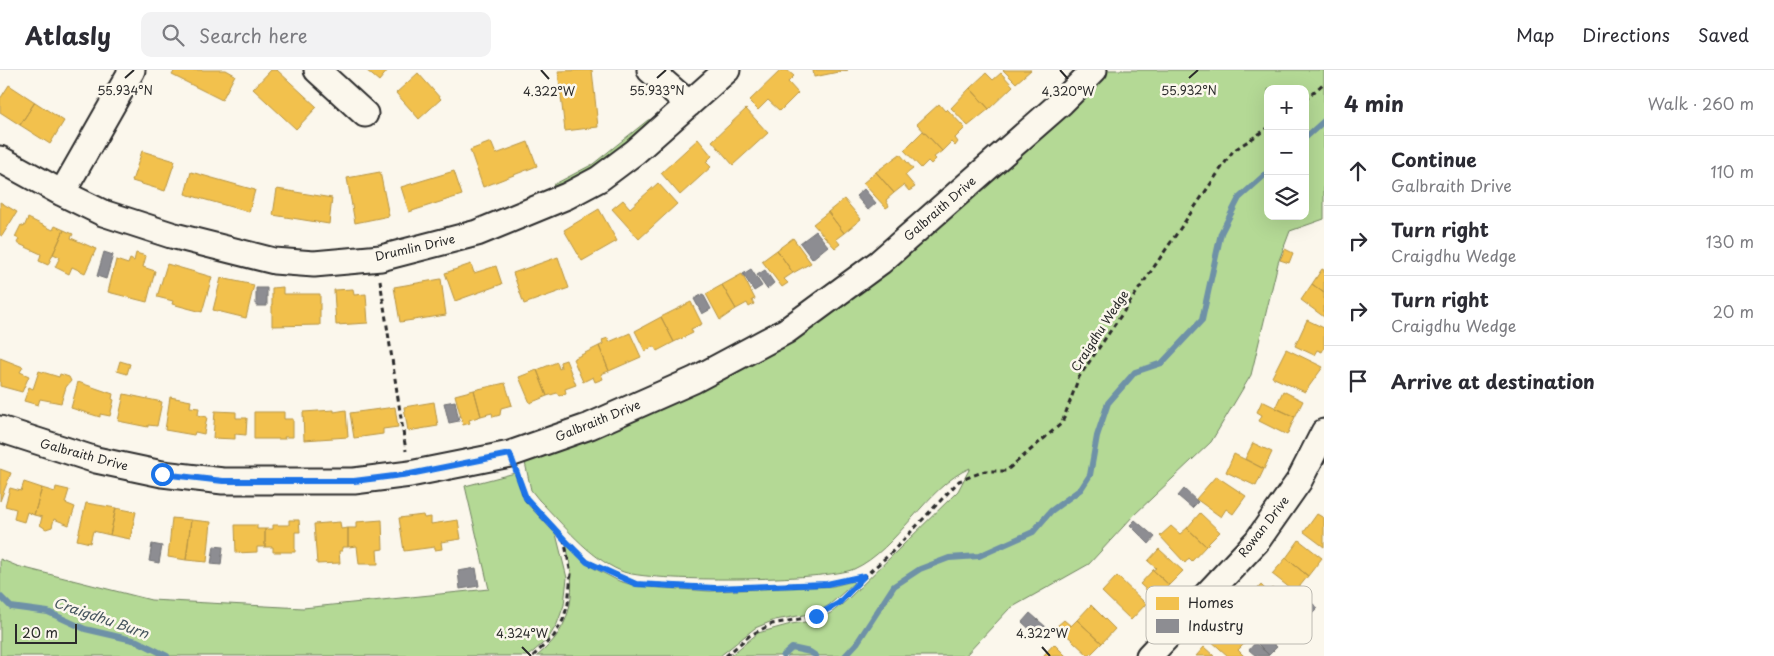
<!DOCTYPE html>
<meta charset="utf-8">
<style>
:root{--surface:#fff;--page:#f2f2f3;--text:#2b2b33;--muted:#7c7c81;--line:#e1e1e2}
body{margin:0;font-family:"Playpen Sans",sans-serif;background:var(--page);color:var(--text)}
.controls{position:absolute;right:15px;top:15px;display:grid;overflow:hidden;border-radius:10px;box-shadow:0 5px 20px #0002}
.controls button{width:45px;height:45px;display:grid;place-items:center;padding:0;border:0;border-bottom:1px solid var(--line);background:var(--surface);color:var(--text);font:25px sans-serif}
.scale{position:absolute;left:15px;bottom:12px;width:62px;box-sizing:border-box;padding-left:5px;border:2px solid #2b2b2b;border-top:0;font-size:14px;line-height:18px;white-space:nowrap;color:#2b2b2b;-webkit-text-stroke:4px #fbf7ec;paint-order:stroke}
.stop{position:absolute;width:15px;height:15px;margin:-11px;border:4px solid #1a73e8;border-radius:50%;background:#fff}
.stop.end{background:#1a73e8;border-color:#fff;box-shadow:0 1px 5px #0008}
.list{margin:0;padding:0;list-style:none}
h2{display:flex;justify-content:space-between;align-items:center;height:65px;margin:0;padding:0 20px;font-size:21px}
h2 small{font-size:16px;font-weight:400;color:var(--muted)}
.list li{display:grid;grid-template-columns:32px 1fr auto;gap:15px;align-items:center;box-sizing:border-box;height:70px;padding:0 20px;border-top:1px solid var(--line)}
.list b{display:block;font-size:19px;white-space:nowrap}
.list p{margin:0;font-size:16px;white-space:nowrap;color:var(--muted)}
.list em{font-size:16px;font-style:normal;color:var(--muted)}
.icon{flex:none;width:28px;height:28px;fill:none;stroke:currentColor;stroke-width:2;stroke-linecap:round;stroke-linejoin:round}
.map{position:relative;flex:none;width:1324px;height:586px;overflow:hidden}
header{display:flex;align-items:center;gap:30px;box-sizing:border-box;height:70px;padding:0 25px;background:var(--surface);border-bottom:1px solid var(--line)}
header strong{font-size:24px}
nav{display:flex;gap:28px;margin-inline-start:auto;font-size:18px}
.search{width:350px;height:45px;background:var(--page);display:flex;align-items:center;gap:12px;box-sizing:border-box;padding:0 18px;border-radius:10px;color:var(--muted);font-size:19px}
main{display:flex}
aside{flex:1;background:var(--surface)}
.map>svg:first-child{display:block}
</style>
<header>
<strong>Atlasly</strong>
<div class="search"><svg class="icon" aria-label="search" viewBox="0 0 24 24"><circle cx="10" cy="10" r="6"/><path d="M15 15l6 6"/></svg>Search here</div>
<nav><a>Map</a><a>Directions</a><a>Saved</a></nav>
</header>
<main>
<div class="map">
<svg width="1324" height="586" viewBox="0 0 1324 586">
<rect width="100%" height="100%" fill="#fbf7ec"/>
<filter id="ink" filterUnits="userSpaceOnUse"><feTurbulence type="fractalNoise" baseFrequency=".02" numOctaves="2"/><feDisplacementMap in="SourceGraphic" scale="10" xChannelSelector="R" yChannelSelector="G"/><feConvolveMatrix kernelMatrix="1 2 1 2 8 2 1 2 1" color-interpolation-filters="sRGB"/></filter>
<g filter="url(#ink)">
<path fill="#b4d995" stroke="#708260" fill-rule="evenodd" d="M1107,0H1324V149L1290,161L1278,193L1251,305L1211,372L1134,445L1089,494L1009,539L965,586H730L758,563L791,554L812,551L831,543L847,530L958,421L970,398C927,416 897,480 854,499C827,511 646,513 621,501C588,487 563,454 539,430L531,420L524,388L747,293L1075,31ZM1268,19H1305V146H1268Z
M653,49L614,84L556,118L553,115L593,94L648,50Z
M515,403L525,431L556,464L567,508L564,535L557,554L548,569L528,586H0V489L17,496L151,530L303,538L489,519L465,416Z
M566,474L594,498L619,511L638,516L710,521L833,516L852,511L854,513L828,536L815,543L775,550L755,558L720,586H537C576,555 576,518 566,474Z"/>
<path fill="#f2c14e" stroke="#b69444" d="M175,0H226L235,5L222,30L172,5Z
M271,0H277L317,37L296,59L253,19Z
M366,0H388L379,11Z
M592,0L598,57L565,61L558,1Z
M781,0H787L794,6L788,12L798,23L780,41L768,30L758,40L749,31Z
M813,0H848L814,7Z
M1003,0H1031L1016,13Z
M418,3L441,29L419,49L396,23Z
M986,3L993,10L1001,3L1013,16L989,39L970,18Z
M9,15L35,32L20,55L0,42V29Z
M970,18L989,39L968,56L951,38Z
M35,32L64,51L50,74L20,55Z
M939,34L945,41L947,39L965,58L955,68L958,72L955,76L951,72L942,81L917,54Z
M746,39L768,63L733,95L712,71Z
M923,61L942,81L934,87L936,89L931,94L928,91L921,98L904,80Z
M698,69L712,86L706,92L711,97L680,125L661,103Z
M491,72L496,84L528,72L537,96L483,117L470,80Z
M142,81L175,91L165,121L132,111Z
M900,84L913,99L905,105L915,117L909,121L904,115L894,123L876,102Z
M454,101L462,125L409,142L401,117Z
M191,102L255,120L249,142L185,124Z
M380,102L389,146L355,153L347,108Z
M876,102L894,123L886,130L889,136L886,138L863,113Z
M658,113L677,134L639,169L612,139L623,130L630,138Z
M277,119L332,128L329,154L273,145Z
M844,129L861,149L844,163L828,142Z
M0,132L17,142L2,166L0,165Z
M599,139L617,171L582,191L564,160Z
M828,142L844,163L836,169L840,174L835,178L813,154Z
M28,148L53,160L55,156L64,160L48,195L39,191L41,184L17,173L19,169L15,167L21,155L24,157Z
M64,160L73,164L71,168L96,179L85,203L72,197L69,204L55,197L60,187L53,184Z
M793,168L811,193L793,203L777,180Z
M1285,179L1293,183L1289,193L1280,190Z
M777,180L793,203L784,209L788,213L782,217L762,191Z
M136,183L146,186L143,197L155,201L147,232L108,222L116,190L128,194L130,189L134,191Z
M558,187L569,218L524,234L513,203Z
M167,194L212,207L202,242L172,234L173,231L157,227Z
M471,194L474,203L496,196L502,214L455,231L445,203Z
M1322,199L1324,200V223L1312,214Z
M742,204L755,229L752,230L754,234L749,237L747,233L736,239L722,215Z
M221,208L254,215L246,248L213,240Z
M441,209L446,245L400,252L394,217Z
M1312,214L1324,223V247L1301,230Z
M722,215L736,239L720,250L706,224Z
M283,217V224H320V255L272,256V218Z
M353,219L354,225L366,224L368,253L336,255L334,220Z
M691,232L702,254L691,259L693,263L674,272L661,247Z
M661,247L674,272L657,281L654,276L645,281L635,261Z
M1307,250L1324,258V278L1322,282L1317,280L1314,285L1295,276Z
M630,263L641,287L609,301L599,276L603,274L602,270L608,268L609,272Z
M599,276L609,301L601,304L603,309L595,312L593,307L583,312L573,289Z
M1286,279L1323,297L1305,322L1272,307Z
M0,288L23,297L20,302L29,306L22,322L0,316Z
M566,290L576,315L565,319L566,323L559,326L557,323L547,326L537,300L557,292L559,299L561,298L560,292Z
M120,291L130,294L127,304L117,301Z
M537,300L547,326L530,333L519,307Z
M39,301L59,307L60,304L69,307L71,311L66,317L61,333L40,329L38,335L24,331L29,317L33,319Z
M78,312L113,324L112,329L114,330L110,346L100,344V347L71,338Z
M505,313L512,335L501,338L500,345L493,347L492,343L481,346L474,320Z
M474,320L481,346L469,350L470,353L463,355L455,325Z
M1283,321L1303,331L1295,347L1275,338Z
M124,324L162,332L157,356L148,355V357L118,351Z
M170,327L191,331L190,337L199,338L198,345L207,347L204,364L195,362L194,365L165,360Z
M1262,331L1295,347L1287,365L1259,351L1262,345L1257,342Z
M434,332L438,356L408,361L404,337Z
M395,337L398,357L383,359V364L354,368L350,343Z
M334,340V342L346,340L348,367L304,370L303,342Z
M215,341L236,342V348H247L246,365L235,364V369L213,368Z
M254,342H284V349H293V367H284L285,369H254Z
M1253,373L1272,382L1264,399L1245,389Z
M1234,384L1264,399L1256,416L1226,402Z
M0,399L11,403L0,431Z
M1216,406L1246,426L1233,444L1226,439L1221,447L1196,429Z
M24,412L42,418L34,445L27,442L24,452L14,449L16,439L5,436L10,418L21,421Z
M56,417L69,420L65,433L75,437L69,455L54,449L52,457L46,459L40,455L42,447L34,445L42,418L55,422Z
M86,433L116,438L110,465L93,461L90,473L77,470Z
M116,438L136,442L130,469L110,465Z
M1200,443L1220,462L1206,476L1187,458Z
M1317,444L1324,448V477L1304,462Z
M423,445L424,448L431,447V454L458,450L461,469L441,472L442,479L435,480V477L404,481L399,448Z
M172,448L191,450L186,490L168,487Z
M191,450L211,452L207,492L186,490Z
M289,450H299L300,462H295V482H273V477H265V459H273V455H289Z
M382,450L383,479L377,480L378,494H359L357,476L348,477V458H356V452Z
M340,452L341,459L348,458V477H342V481H339L340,493L317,494L314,454Z
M235,455H257V459H265V477H257V482L236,483Z
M1171,456L1180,464L1187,458L1206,476L1192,491L1189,488L1185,493L1160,466Z
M1299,470L1322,488L1308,506L1286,488Z
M1159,479L1183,501L1169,515L1153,500L1156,498L1148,491Z
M1286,488L1308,506L1295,522L1272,504Z
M1153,500L1169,515L1156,529L1140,514Z
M1117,506L1146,534L1131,550L1102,522Z
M1261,515L1268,522L1272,518L1290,535L1273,553L1248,530Z
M1091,535L1115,559L1102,573L1077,550Z
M1064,550L1071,556L1077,550L1102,573L1089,586L1057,556Z
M1225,553L1246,572L1238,580L1244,586H1228L1210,570Z
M1054,574L1066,586H1043Z
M1204,577L1214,586H1196Z"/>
<path fill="#8d8d92" stroke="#707073" d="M864,119L876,133L868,140L856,126Z
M816,161L828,176L812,189L800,173Z
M104,182L113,185L106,209L97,206Z
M751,199L762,216L754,221L743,204Z
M765,200L774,213L767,219L757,205Z
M256,218H267V236H256Z
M703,224L711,239L702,244L694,229Z
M455,331L459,351L449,353L444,333Z
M1184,419L1198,432L1192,438L1178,426Z
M1135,450L1155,467L1149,474L1130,455Z
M152,474L162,476L159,493L149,491Z
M214,476L223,477L221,495L211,494Z
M476,498L479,516L460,519L458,501Z
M1304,527L1318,538L1310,546L1297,535Z
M1030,543L1046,557L1038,567L1022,552Z
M1264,565L1277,577L1269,585L1257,573Z
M1255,573L1269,585L1268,586H1256L1249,580Z"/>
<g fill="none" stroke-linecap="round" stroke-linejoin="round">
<path stroke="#6e91a7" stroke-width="6" d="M1305,68L1324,51
M0,526L11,537L48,542L85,559L137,571L167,586
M783,586L792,578L810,582L816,586
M845,586L857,573L894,516L920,499L949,488L979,486L1033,462L1051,441L1081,419L1090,405L1097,366L1108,333L1135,302L1162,293L1202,250L1221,163L1239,128L1268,102"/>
<defs>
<path id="minor" d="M317,0L365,44
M650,0L689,34
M0,89L62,123L103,143L171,165L274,191L314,194L381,188L477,163L567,126L599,109L635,82L727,0
M62,123L132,0
M0,359L96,390L162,404L223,411H354L410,404L510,384L590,356L694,310L786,261L880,192L1062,32L1094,0
M1149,586L1257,471L1299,411L1324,362"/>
</defs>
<use href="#minor" stroke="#2b2b2b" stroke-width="29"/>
<path stroke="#2b2b2b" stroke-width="3" stroke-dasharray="5 4" stroke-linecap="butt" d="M1305,30L1324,13
M380,210L406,381
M517,404L525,428L564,469L571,504L568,534L563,550L554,566L533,586
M564,469L587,492L636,514L715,518L827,514L864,506
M726,586L749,566L772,554L816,546L839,533L865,506L891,483L959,411L985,401H1006L1062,353L1079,307L1233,81L1268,58"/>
<use href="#minor" stroke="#fbf7ec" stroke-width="25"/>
</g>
</g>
<g fill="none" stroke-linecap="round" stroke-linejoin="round" filter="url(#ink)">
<path stroke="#1a73e8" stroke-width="6" d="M162,404L223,411H354L410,404L510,384L526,428L564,469L587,492L636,514L715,518L827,514L864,506L839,533L816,546"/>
</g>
<path fill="none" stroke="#2b2b2b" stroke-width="2" d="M541,0L549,9M1060,0L1068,9M125,8L134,0M657,8L666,0M1189,8L1198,0M522,577L531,586M1042,577L1050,586"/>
<g text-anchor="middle" stroke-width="5" stroke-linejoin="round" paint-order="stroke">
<g font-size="12" fill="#2b2b2b" stroke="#fbf7ec">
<text transform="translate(940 139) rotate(-41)" y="4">Galbraith Drive</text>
<text transform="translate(415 178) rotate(-13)" y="4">Drumlin Drive</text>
<text transform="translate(1100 261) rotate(-57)" y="4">Craigdhu Wedge</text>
<text transform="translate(598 351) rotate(-22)" y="4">Galbraith Drive</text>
<text transform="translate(84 385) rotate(15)" y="4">Galbraith Drive</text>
<text transform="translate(1264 457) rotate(-52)" y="4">Rowan Drive</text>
</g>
<g font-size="14" font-style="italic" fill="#47565f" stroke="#fbf7ec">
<text transform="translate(101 548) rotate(19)" y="5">Craigdhu Burn</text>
</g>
</g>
<rect x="1146" y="516" width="166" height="58" rx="8" fill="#fbf7ec" stroke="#bdbab2" stroke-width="1"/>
<rect x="1156" y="527" width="23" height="13" fill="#f2c14e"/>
<rect x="1156" y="549" width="23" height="14" fill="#8d8d92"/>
<g font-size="14" fill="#2b2b2b">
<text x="1188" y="538">Homes</text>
<text x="1188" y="561">Industry</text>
</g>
<g font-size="12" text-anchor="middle" fill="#2b2b2b" stroke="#fbf7ec" stroke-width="5" stroke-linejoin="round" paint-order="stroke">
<text x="125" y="25">55.934°N</text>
<text x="657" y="25">55.933°N</text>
<text x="1189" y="25">55.932°N</text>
<text x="549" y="26">4.322°W</text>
<text x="1068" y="26">4.320°W</text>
<text x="522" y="568">4.324°W</text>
<text x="1042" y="568">4.322°W</text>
</g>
</svg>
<div class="controls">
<button>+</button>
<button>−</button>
<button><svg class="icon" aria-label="layers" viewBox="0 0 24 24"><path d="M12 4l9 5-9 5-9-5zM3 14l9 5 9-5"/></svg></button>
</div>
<div class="scale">20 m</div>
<div class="stop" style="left:162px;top:404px"></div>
<div class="stop end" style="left:816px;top:546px"></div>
</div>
<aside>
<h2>4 min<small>Walk · 260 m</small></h2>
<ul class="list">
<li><svg class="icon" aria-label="ahead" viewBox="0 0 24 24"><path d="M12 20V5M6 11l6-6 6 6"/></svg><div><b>Continue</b><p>Galbraith Drive</p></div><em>110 m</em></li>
<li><svg class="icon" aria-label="right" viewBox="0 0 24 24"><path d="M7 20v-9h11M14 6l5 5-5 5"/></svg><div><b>Turn right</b><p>Craigdhu Wedge</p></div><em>130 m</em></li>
<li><svg class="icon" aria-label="right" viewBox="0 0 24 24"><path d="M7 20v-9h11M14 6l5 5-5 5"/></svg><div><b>Turn right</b><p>Craigdhu Wedge</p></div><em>20 m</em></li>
<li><svg class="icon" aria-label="arrive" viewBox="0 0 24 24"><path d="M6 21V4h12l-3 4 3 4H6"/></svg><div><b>Arrive at destination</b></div></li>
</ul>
</aside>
</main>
